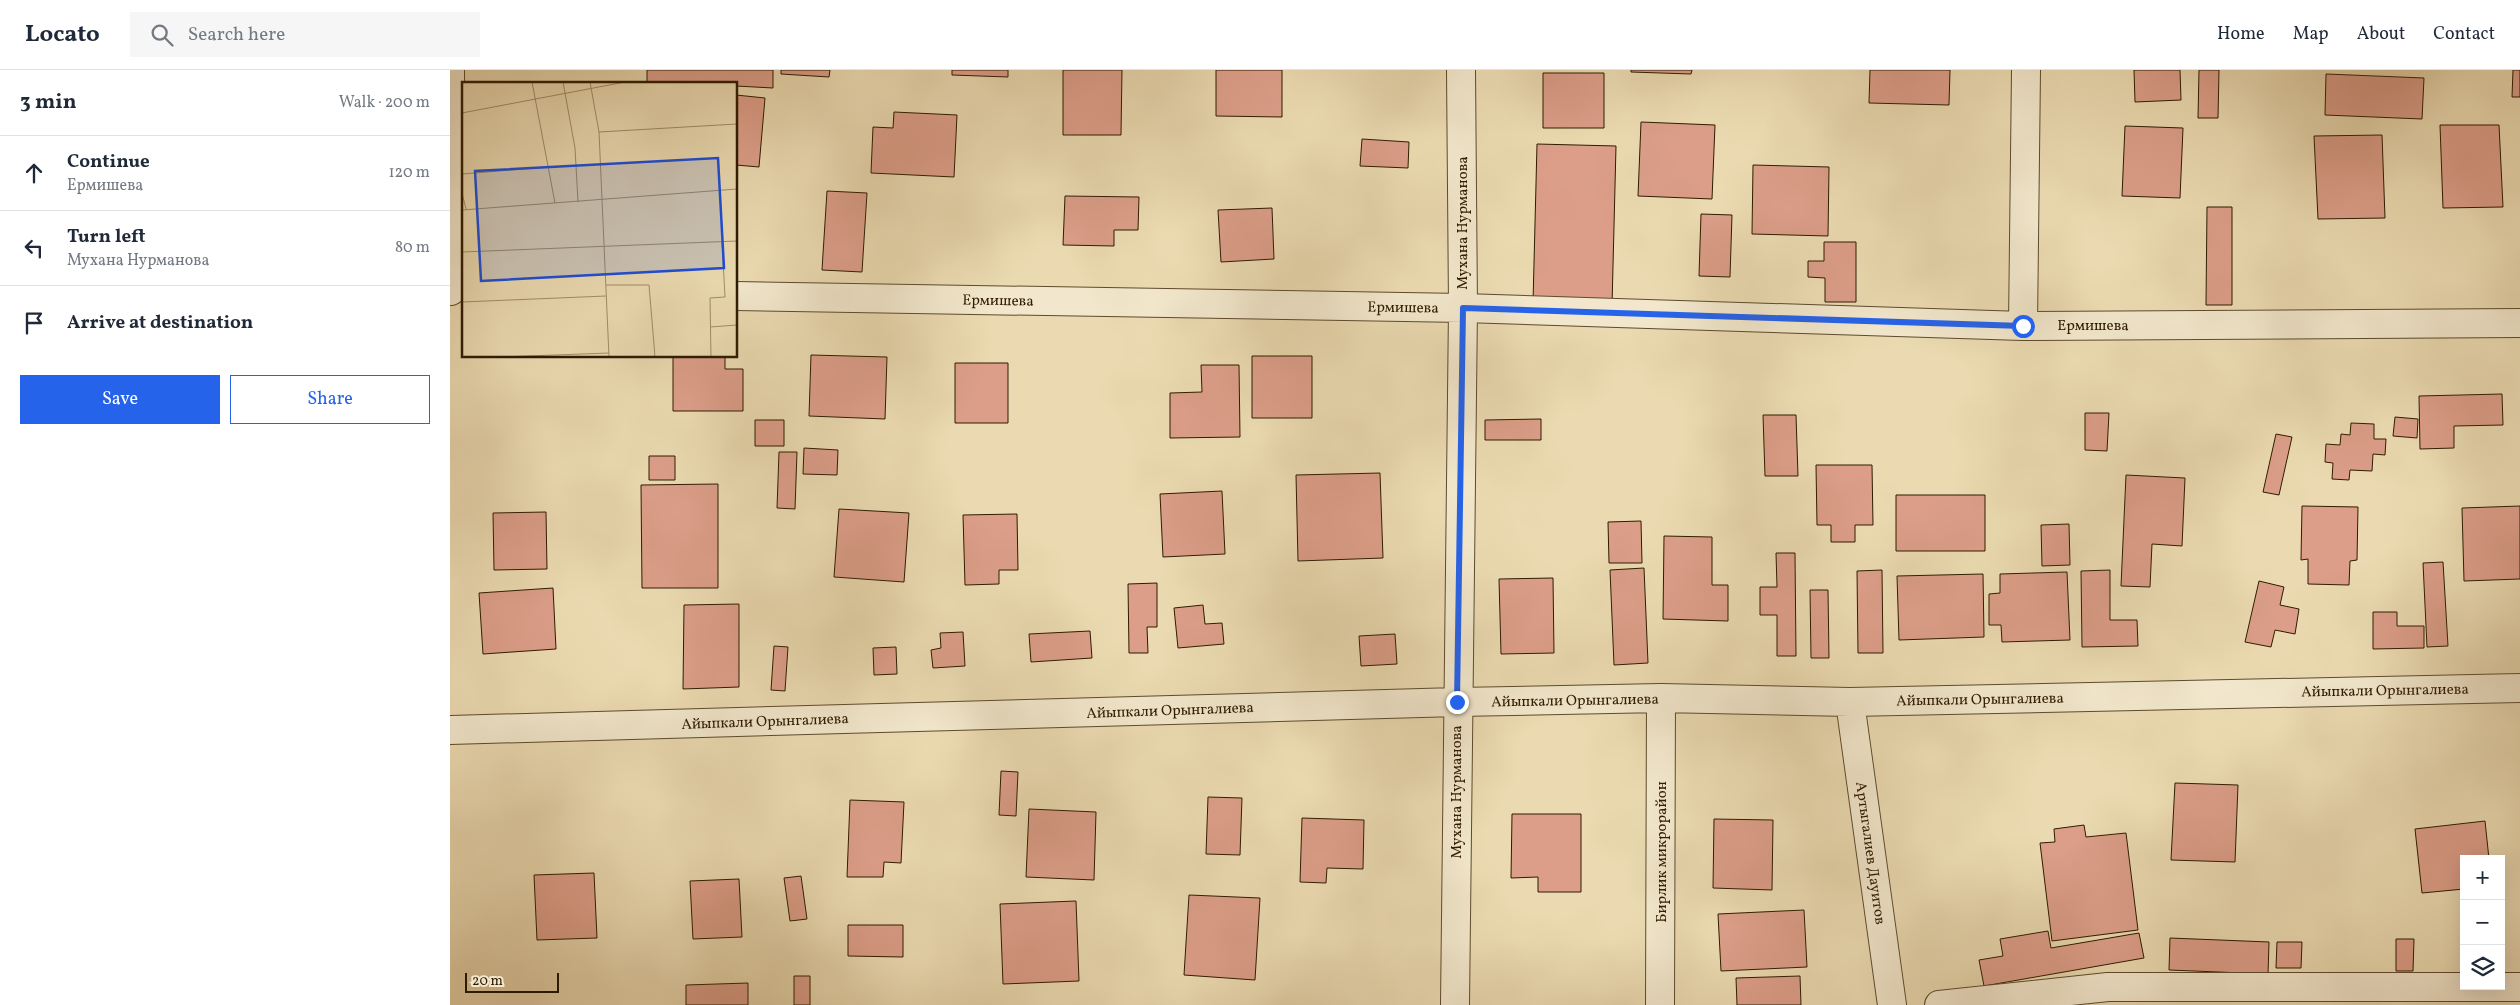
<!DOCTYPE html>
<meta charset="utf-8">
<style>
:root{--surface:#fff;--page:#f6f6f7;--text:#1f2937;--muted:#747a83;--line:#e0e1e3;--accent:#2563eb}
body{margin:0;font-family:Vollkorn,serif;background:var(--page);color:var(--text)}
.controls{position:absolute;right:15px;bottom:15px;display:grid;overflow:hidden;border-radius:0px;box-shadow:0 5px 20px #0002}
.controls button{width:45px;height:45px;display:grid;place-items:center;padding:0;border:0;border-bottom:1px solid var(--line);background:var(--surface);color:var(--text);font:25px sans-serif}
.scale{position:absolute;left:15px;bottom:12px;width:94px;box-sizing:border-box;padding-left:5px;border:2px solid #2e1b00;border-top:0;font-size:14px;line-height:18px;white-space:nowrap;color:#2e1b00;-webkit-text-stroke:4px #f2e7cc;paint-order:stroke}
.stop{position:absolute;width:15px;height:15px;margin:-11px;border:4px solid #2563eb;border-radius:50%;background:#fff}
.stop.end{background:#2563eb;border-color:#fff;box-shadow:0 1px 5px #0008}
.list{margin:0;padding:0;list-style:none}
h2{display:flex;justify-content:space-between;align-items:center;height:65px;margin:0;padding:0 20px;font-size:21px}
h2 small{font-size:16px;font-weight:400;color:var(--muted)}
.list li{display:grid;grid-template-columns:32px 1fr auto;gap:15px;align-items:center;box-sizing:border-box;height:75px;padding:0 20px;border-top:1px solid var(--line)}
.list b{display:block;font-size:19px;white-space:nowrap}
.list p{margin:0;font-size:16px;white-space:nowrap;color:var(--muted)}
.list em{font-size:16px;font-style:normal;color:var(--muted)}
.actions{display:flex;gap:10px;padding:15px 20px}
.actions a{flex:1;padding:11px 0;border:1px solid var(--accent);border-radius:0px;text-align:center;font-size:18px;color:var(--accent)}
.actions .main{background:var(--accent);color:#fff}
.icon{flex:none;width:28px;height:28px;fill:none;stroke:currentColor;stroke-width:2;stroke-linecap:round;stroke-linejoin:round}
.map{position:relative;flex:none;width:2070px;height:935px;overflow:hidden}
header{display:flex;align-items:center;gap:30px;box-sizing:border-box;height:70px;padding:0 25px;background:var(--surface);border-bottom:1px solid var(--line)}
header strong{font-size:24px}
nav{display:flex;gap:28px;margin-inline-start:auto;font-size:18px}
.search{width:350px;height:45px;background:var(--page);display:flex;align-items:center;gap:12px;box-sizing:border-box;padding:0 18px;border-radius:0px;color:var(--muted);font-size:19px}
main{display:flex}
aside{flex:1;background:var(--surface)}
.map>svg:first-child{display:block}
</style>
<header>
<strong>Locato</strong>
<div class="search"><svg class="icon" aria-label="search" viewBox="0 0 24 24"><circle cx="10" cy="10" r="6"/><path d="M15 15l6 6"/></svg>Search here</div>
<nav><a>Home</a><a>Map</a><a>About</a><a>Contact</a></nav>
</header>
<main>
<aside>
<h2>3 min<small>Walk · 200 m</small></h2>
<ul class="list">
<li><svg class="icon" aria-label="ahead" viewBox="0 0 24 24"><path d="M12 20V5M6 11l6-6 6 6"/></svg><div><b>Continue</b><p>Ермишева</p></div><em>120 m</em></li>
<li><svg class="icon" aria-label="left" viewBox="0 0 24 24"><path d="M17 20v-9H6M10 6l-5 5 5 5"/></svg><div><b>Turn left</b><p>Мухана Нурманова</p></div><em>80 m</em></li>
<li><svg class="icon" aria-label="arrive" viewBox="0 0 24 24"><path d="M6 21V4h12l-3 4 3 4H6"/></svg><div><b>Arrive at destination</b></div></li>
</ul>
<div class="actions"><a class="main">Save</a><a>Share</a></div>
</aside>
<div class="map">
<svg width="2070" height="935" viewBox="0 0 2070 935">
<rect width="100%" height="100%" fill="#ebdab1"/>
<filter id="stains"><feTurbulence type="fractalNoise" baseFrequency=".004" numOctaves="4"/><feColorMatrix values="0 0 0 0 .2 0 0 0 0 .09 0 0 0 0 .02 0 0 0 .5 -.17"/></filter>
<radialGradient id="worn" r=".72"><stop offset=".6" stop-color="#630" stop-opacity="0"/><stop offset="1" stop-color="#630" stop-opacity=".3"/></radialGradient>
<path fill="#dc9e89" stroke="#2e1b00" d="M197,0H323V18L286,16V14L197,13Z
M331,0H380L379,7L331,4Z
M502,0H558V7L502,5Z
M613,0H672L671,65H613Z
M766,0H832V47L766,46Z
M1181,0H1242L1241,4L1181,2Z
M1420,0H1500L1499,35L1419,33Z
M1684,0H1730L1731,30L1685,32Z
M1749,0H1769L1768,48H1748Z
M2063,0H2070V27H2062Z
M1093,3H1154V58H1093Z
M1876,4L1974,8L1972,49L1875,45Z
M286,25L315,28L309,97L286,95Z
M444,42L507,45L504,107L421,103L423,57L443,58Z
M1191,52L1265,55L1262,129L1188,126Z
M1990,55H2049L2053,137L1993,138Z
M1675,56L1733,58L1730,128L1672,126Z
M1932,65L1935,148L1868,149L1864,66Z
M912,69L959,72L958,98L910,96Z
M1087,74L1166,76L1162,236L1083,233Z
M1303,95L1379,97L1378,166L1302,164Z
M377,121L417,123L412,202L372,200Z
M615,126L689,127L688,160H664V176L613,175Z
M1757,137H1782V235H1756Z
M822,138L824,189L771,192L768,140Z
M1251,144L1282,145L1280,207L1249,206Z
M1374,172H1406V232H1375V208L1358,207V191H1374Z
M361,285L437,287L435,349L359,346Z
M223,286H275V299H293V341H223Z
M802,286H862V348H802Z
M505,293H558V353H505Z
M751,295H789L790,367L720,368V323L752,322Z
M2052,324L2053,355L2004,356V378L1970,379L1969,326Z
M1635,343H1659L1657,381L1635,380Z
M1313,345H1346L1348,406H1315Z
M1945,347L1968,349L1967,368L1943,366Z
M1091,349V370H1035V350Z
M305,350H334V376H305Z
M1901,353L1924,354V369H1936L1935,385L1923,384L1922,401L1900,400L1899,410L1882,409L1883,393L1875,392L1876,374L1890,375L1891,364L1900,365Z
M1826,364L1842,367L1829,425L1813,422Z
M354,378L388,380L387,405L353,404Z
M329,382H347L345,439L327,438Z
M199,386H225V410H199Z
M1366,395H1422L1423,455H1405V472H1381V455H1367Z
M930,403L933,488L848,491L846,405Z
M1676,405L1735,408L1732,476L1702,474L1700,517L1671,516Z
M268,414V518H192L191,415Z
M772,421L775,484L713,487L710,424Z
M1446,425H1535V481H1446Z
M1852,436L1908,437L1907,490L1900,491L1899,515L1858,514V489L1851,490Z
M2070,436V509L2014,511L2012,438Z
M389,439L459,443L454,512L384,507Z
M96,442L97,499L44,500L43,443Z
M567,444L568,500H549V514L515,515L513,445Z
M1191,451L1192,493H1159L1158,452Z
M1619,454L1620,495L1592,496L1591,455Z
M1214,466L1262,467V515H1278V551L1213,549Z
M1326,483H1345L1346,586H1327V545H1310V517H1327Z
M1993,492L1998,576L1977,577L1973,493Z
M1194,498L1198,593L1164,595L1160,500Z
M1432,500L1433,583H1408L1407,501Z
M1660,500V550H1687L1688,576L1632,577L1631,501Z
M1617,502L1620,570L1552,572L1551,555H1539V524L1550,523V504Z
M1533,504L1534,567L1449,570L1447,506Z
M1103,508L1104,583L1051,584L1049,509Z
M1809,511L1834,517L1830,535L1849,539L1845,564L1825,560L1821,577L1795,572Z
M707,513V557H697L698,583H679L678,514Z
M103,518L106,579L33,584L29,523Z
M1360,520H1378L1379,588H1361Z
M289,534V617L233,619L234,535Z
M753,535L755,554L772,553L774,574L728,578L724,538Z
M1923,542H1947V556H1974V578L1923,579Z
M640,561L642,588L581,592L579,564Z
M513,562L515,596L483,598L481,580L491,578L490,563Z
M945,564L947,594L911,596L909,566Z
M324,576L338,577L335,621L321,620Z
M446,577L447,604L424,605L423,578Z
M551,701L568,702L566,746L549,745Z
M1725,713L1788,715L1785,792L1721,790Z
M758,727L792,728L790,785L756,784Z
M400,730L454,732L451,793L434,792L433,807H397Z
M579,739L646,742L644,810L576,807Z
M1062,744H1131V822H1088V807L1061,808Z
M852,748L914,750L913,799L877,798L876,813L850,812Z
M1264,749L1323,750L1322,820L1263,818Z
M2035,751L2039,789H2014V819L1972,823L1965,759Z
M1634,755L1636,767L1676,763L1688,860L1602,871L1590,773L1605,772L1604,759Z
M144,803L147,868L87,870L84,805Z
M351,806L357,849L340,851L334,808Z
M289,809L292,867L243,869L240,811Z
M739,825L810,828L805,910L734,905Z
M626,831L629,911L553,914L550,834Z
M1354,840L1357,897L1271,901L1268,844Z
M398,855H453V887L398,886Z
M1598,861L1601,878L1689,863L1694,888L1534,916L1529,890L1553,886L1550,869Z
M1720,868L1819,872L1818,904L1719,900Z
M1946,869H1964L1963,901H1946Z
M1827,872H1852L1851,898H1826Z
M344,906H360V935H344Z
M1350,906L1351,935H1287L1286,908Z
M298,913V935H236V915Z"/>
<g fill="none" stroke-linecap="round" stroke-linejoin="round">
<defs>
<path id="minor" d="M0,0L1,221
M286,226L1013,238L1573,256L2070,253
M1573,256L1576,0
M1400,632L1442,935
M0,660L1007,632L1211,628L1400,632L2070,618
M1005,935L1013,238L1011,0
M1210,935L1211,628
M1489,935L1658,917H2070"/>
</defs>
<use href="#minor" stroke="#5d4b2c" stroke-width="30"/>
<use href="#minor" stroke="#f2e7cc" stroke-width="28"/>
</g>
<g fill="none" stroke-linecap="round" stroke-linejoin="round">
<path stroke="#2563eb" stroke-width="6" d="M1007,632L1013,238L1573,256"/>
</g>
<g text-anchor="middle" stroke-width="4" stroke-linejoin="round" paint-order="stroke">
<g font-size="15" fill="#2e1b00" stroke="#f2e7cc">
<text transform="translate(1012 153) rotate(-90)" y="5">Мухана Нурманова</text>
<text transform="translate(548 230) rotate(1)" y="5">Ермишева</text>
<text transform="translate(953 237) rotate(1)" y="5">Ермишева</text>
<text x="1643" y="260">Ермишева</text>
<text transform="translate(1935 620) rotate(-1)" y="5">Айыпкали Орынгалиева</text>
<text transform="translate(1530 629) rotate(-1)" y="5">Айыпкали Орынгалиева</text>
<text transform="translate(1125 630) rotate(-1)" y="5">Айыпкали Орынгалиева</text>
<text transform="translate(720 640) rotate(-2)" y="5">Айыпкали Орынгалиева</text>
<text transform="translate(315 651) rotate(-2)" y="5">Айыпкали Орынгалиева</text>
<text transform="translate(1006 722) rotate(-90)" y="5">Мухана Нурманова</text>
<text transform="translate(1211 782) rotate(-90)" y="5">Бирлик микрорайон</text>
<text transform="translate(1421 783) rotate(82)" y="5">Артыгалиев Дауитов</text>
</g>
</g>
<g transform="translate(12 12)">
<rect width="275" height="275" fill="#ebdab1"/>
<path fill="none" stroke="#9f8e6a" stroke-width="1" d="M70,0L93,121M101,0L113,66L116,120M128,0L137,50L147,275M0,31L163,0M137,50L275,42M0,92L86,85M0,111L4,127M0,128L275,107M0,170L275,159M144,203H187L193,275M0,220L144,214M248,245L275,243M38,275L147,271M249,275L248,216L263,215L260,160"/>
<path fill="#1d4ed8" fill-opacity="0.15" stroke="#1d4ed8" stroke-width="2.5" d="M256,76L262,186L19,199L13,89Z"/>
<rect width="275" height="275" fill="none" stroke="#2e1b00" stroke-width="2.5"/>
</g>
<rect width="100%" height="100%" filter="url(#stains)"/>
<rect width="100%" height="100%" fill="url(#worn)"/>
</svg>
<div class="controls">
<button>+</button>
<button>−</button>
<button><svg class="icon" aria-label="layers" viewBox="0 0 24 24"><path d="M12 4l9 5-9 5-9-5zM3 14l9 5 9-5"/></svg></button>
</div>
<div class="scale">20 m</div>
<div class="stop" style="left:1573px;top:256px"></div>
<div class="stop end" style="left:1007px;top:632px"></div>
</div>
</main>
